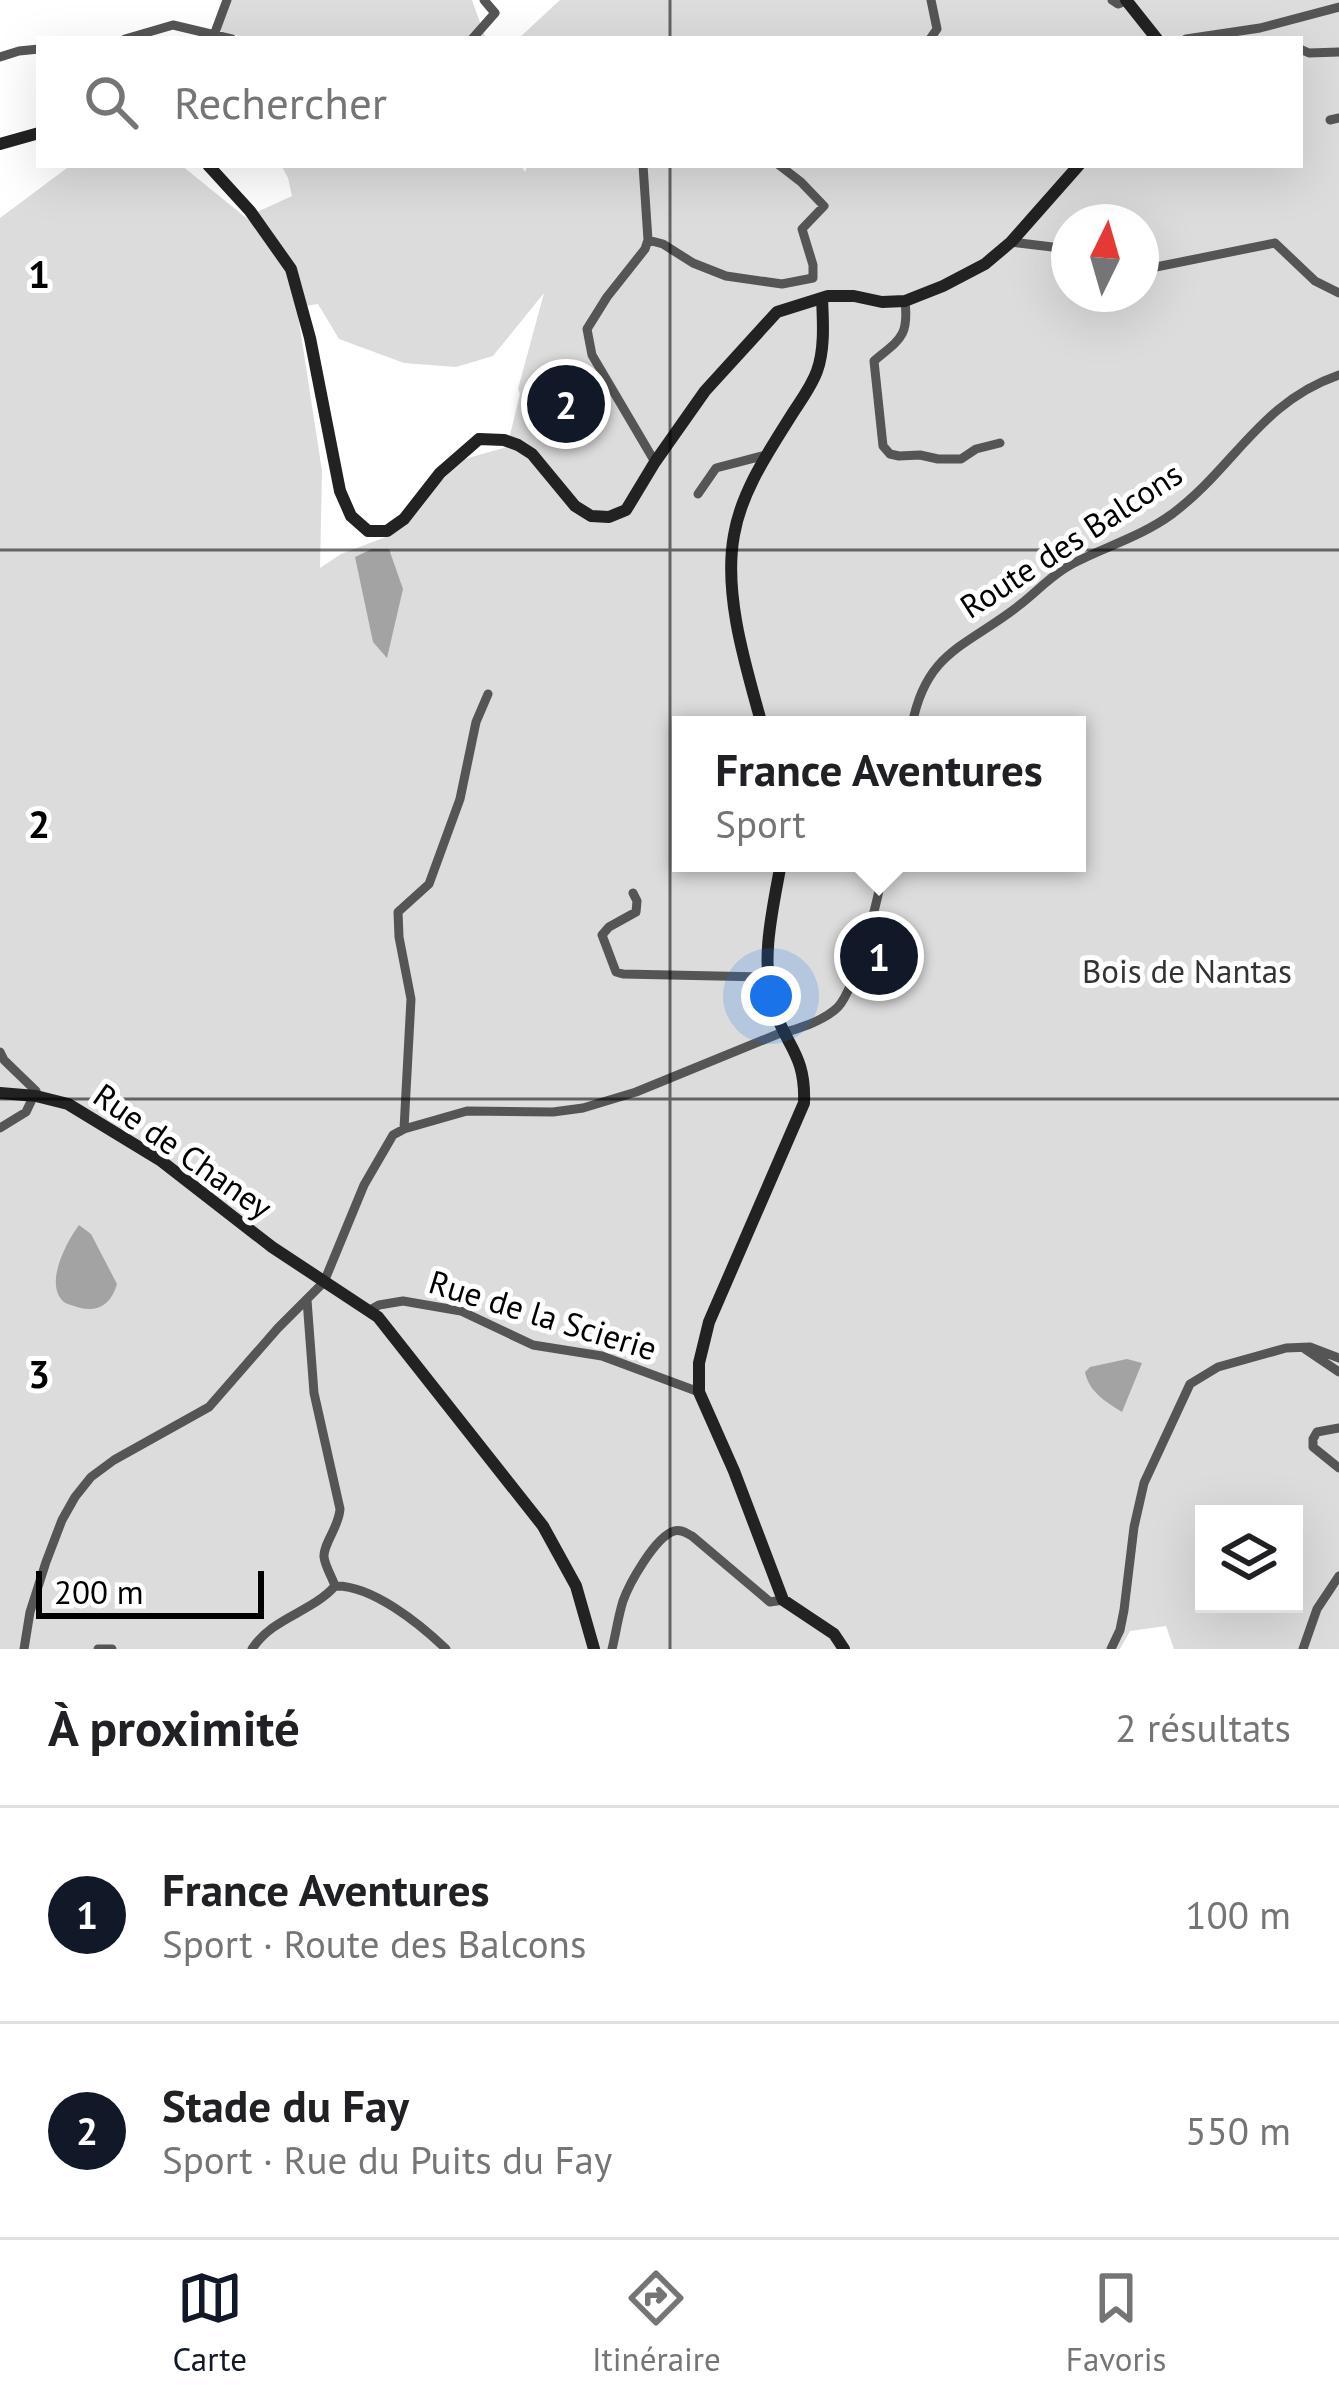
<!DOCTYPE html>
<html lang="fr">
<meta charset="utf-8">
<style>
:root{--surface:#fff;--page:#f2f2f2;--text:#202124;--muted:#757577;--line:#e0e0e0;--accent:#111827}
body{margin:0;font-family:"PT Sans",sans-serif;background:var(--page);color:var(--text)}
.controls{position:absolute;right:36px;bottom:36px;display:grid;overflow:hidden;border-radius:0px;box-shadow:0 12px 48px #0002}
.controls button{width:108px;height:108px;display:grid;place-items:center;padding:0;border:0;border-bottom:3px solid var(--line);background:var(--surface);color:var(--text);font:60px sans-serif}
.compass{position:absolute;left:1051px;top:204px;width:108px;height:108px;border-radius:50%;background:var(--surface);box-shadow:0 12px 48px #0002;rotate:5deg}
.scale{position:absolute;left:36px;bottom:30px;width:228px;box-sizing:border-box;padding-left:12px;border:6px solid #000;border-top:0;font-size:33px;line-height:42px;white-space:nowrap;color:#000;-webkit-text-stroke:9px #fff;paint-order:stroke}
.you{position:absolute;left:771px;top:996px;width:42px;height:42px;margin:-30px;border:9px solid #fff;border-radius:50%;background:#1a73e8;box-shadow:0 0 0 18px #1a73e833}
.badge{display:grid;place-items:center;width:78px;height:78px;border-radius:50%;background:var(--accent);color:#fff;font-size:39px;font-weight:700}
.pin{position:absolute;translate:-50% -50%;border:6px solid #fff;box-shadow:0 3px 12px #0006}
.popup{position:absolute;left:672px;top:716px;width:414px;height:156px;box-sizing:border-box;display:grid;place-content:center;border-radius:0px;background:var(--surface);filter:drop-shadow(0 3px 9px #0005);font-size:39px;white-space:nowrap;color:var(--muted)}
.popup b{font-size:45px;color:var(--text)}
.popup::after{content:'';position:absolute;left:50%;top:100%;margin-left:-24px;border:24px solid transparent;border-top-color:var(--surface)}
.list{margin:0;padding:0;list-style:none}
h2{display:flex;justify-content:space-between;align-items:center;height:156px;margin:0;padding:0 48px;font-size:51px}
h2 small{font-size:39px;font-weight:400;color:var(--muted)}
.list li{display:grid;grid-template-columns:78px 1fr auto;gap:36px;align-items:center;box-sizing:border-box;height:216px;padding:0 48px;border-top:3px solid var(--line)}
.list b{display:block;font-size:45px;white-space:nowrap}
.list p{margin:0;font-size:39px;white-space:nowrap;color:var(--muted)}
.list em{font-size:39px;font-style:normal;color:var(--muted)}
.icon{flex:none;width:66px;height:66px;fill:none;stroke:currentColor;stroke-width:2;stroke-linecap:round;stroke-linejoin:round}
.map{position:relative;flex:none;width:1339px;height:1649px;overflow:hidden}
.search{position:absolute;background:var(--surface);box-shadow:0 12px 48px #0002;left:36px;right:36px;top:36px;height:132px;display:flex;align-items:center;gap:30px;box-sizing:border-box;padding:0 42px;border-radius:0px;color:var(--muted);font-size:45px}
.sheet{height:588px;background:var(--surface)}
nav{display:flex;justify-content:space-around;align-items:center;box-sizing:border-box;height:168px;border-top:3px solid var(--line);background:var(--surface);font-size:33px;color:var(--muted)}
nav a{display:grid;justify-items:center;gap:6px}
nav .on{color:var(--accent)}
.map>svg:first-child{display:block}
</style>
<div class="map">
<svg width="1339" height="1649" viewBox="0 0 1339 1649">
<rect width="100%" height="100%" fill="#fff"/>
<path fill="#dcdcdc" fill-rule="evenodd" d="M230,0H472L486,39H250L219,31Z
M560,0H1339V1649H1174L1166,1626L1130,1631L1120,1649H0V218L71,165H181L250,221L288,271L298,315L322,471L320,568L341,554L391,535L461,460L507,447L520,394L518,389L544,293L493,356L456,367L404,363L339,339L318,304L305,306C294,264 284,246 257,212L292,196L288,178L281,165H521L525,172L528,165H1300V39H518ZM1069,222H1141V294H1069ZM681,725H1077V863H681ZM1204,1514H1294V1604H1204Z"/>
<path fill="#a3a3a3" d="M372,549H389L403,589L387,658L373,642L355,557Z
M79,1225L91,1234L117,1284C111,1306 95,1314 74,1306C67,1304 63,1303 59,1296C48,1276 68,1240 79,1225Z
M1127,1359L1142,1363L1122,1412C1106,1402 1089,1392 1085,1372L1090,1367Z"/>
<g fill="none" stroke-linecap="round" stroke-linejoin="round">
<path stroke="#555" stroke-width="9" d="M1112,0L1118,4L1125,1
M214,35L227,0
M125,39L173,25L232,39
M472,39L495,13L484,0
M930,39L937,29L931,0
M1186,39L1260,28L1339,7
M1300,49L1309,53L1339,52
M0,57L19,51L39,49
M1330,120L1339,118
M643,165L648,240L663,244L693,263L726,276L782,284L813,278
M779,165L801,182L824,206L802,229L813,265V278
M648,240L645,249L607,297L587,329L592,355L655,462
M1011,242L1069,249
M1141,268L1146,269L1275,243L1315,281L1339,293
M905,301C909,337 900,339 874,361L883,446L890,454L899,456L920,455L938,459H961L976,449L1000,443
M698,494L716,468L766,455
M912,725C926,652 965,647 1017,607C1037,592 1052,574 1074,563C1107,546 1142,536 1172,514C1234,468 1260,402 1339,375
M633,893L637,901L636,912L609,927L602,935L616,972L623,974L769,977
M0,1052L4,1060L36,1091L26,1112L0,1128
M404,1129L411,999L399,937L398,912L429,884L460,799L476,722L488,694
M307,1300L314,1393L340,1509C339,1527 323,1544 324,1557C325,1566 332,1577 335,1586C372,1585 420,1624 446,1649
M370,1310L379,1305L403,1301L461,1311L533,1345L602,1356L699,1392
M1305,1349L1339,1372
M1339,1428L1317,1432L1313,1439V1447L1339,1468
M24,1649L30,1612L46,1562L62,1520L75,1497L91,1477L114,1460L209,1407L278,1328L324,1282L364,1185L393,1135L404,1129L467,1111L553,1112L583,1108L636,1092L778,1034C796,1030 824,1021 838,1007C857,986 880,893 884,863
M98,1649H112
M252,1649C273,1617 311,1613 335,1586
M612,1649C616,1633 618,1617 623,1601C629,1584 655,1537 674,1531C681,1529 686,1533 692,1536L770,1602L783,1600
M1111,1649L1120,1630L1124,1610L1134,1527L1144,1483L1190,1384L1218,1367L1286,1348L1310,1347L1339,1358
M1303,1649L1317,1609L1339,1576"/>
<path stroke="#222" stroke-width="12" d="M1126,0L1157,39
M0,144L39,133
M208,165L250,211L291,269L310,338L340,491L351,516L368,531H387L404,519L440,473L479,439L504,440L518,445L532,454L575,506L591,516L609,517L626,510L655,462L705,391L777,312L828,296H854L882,302L905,301L943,286L985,264L1011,242L1079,165
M762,725C746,667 723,595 734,535C741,493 767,454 789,419C798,404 811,388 817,371C825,349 823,321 822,298
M781,863C773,908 760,959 773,1005C785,1046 806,1053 804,1103L709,1322L699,1363V1392L734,1471L783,1600L834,1634L844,1649
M0,1093L36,1096L68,1104L160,1160L272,1247L378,1317L543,1526L576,1586L594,1649"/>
</g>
<path fill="none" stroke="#000" stroke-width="3" stroke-opacity="0.55" d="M670,0V39M670,165V1649M0,550H1339M0,1099H1339"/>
<g text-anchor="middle" stroke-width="10" stroke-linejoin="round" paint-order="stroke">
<g font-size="33" fill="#000" stroke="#fff">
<text transform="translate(1071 540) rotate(-33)" y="12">Route des Balcons</text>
<text transform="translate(183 1151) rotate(35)" y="12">Rue de Chaney</text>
<text transform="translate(543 1315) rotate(17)" y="12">Rue de la Scierie</text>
</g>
<g font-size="33" fill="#333" stroke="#fff">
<text x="1187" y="983">Bois de Nantas</text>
</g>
</g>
<g font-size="39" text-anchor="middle" font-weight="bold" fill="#000" stroke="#fff" stroke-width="10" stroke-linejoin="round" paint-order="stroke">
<text x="39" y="288">1</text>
<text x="39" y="838">2</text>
<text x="39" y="1388">3</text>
</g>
</svg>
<div class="controls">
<button><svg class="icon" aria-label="layers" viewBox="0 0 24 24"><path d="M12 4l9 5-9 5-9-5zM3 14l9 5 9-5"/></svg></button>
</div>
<svg class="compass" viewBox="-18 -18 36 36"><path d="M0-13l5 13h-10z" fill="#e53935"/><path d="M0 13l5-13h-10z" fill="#757577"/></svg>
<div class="scale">200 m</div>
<div class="you"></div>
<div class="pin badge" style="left:879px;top:956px">1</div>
<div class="popup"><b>France Aventures</b>Sport</div>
<div class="pin badge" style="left:566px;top:404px">2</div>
<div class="search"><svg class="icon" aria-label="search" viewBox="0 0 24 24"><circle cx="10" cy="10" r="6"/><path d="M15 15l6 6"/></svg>Rechercher</div>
</div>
<section class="sheet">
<h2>À proximité<small>2 résultats</small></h2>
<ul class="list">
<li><span class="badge">1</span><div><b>France Aventures</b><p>Sport · Route des Balcons</p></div><em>100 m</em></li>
<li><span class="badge">2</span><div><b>Stade du Fay</b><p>Sport · Rue du Puits du Fay</p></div><em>550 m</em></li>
</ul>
</section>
<nav>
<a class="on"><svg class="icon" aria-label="map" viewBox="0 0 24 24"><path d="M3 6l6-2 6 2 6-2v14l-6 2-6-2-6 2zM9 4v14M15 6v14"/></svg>Carte</a>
<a><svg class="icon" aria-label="directions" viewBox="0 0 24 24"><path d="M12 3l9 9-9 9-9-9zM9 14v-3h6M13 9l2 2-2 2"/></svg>Itinéraire</a>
<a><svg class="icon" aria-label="saved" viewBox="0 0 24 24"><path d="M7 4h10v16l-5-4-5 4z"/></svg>Favoris</a>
</nav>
